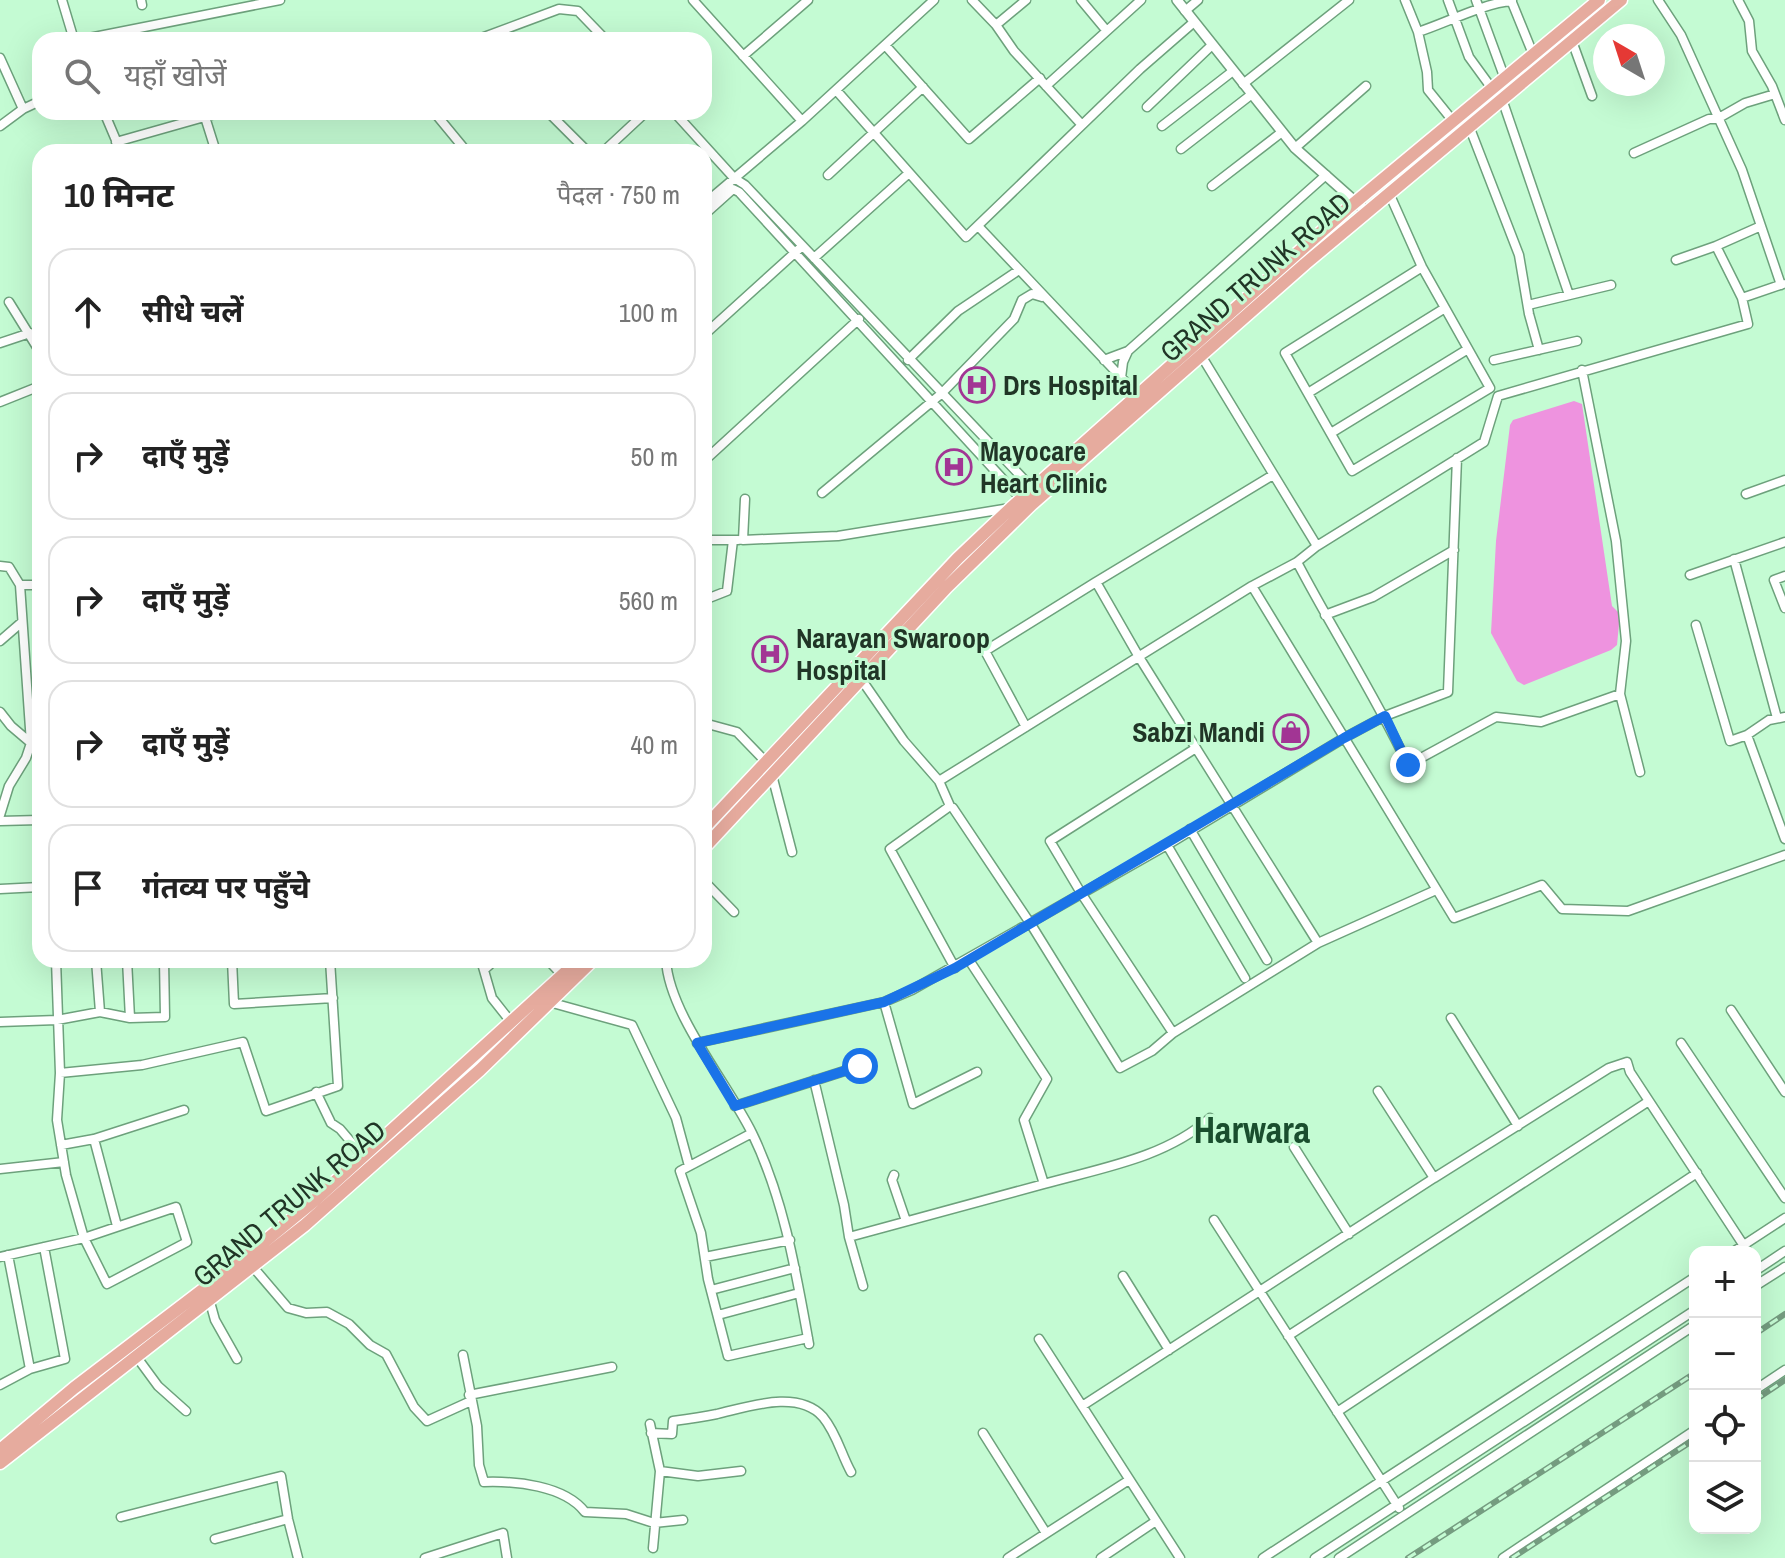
<!DOCTYPE html>
<html lang="hi">
<meta charset="utf-8">
<style>
:root{--surface:#fff;--page:#f2f2f2;--text:#222;--muted:#767676;--line:#e0e0e0}
body{margin:0;font-family:"Archivo Narrow","Noto Sans Devanagari",sans-serif;background:var(--page);color:var(--text)}
.controls{position:absolute;right:24px;bottom:24px;display:grid;overflow:hidden;border-radius:16px;box-shadow:0 8px 32px #0002}
.controls button{width:72px;height:72px;display:grid;place-items:center;padding:0;border:0;border-bottom:2px solid var(--line);background:var(--surface);color:var(--text);font:40px sans-serif}
.compass{position:absolute;left:1593px;top:24px;width:72px;height:72px;border-radius:50%;background:var(--surface);box-shadow:0 8px 32px #0002;rotate:321deg}
.stop{position:absolute;width:24px;height:24px;margin:-18px;border:6px solid #1a73e8;border-radius:50%;background:#fff}
.stop.end{background:#1a73e8;border-color:#fff;box-shadow:0 2px 8px #0008}
.list{margin:0;padding:0;list-style:none}
h2{display:flex;justify-content:space-between;align-items:center;height:104px;margin:0;padding:0 32px;font-size:34px}
h2 small{font-size:26px;font-weight:400;color:var(--muted)}
.list li{display:grid;grid-template-columns:52px 1fr auto;gap:24px;align-items:center;box-sizing:border-box;height:128px;margin:0 16px 16px;padding:0 16px;border:2px solid var(--line);border-radius:24px}
.list b{display:block;font-size:30px;white-space:nowrap}
.list em{font-size:26px;font-style:normal;color:var(--muted)}
.icon{flex:none;width:44px;height:44px;fill:none;stroke:currentColor;stroke-width:2;stroke-linecap:round;stroke-linejoin:round}
.map{position:relative;flex:none;width:1785px;height:1558px;overflow:hidden}
.search{position:absolute;background:var(--surface);box-shadow:0 8px 32px #0002;left:32px;top:32px;width:680px;height:88px;display:flex;align-items:center;gap:20px;box-sizing:border-box;padding:0 28px;border-radius:24px;color:var(--muted);font-size:30px}
.panel{position:absolute;background:var(--surface);box-shadow:0 8px 32px #0002;left:32px;top:144px;width:680px;height:824px;border-radius:24px}
.map>svg:first-child{display:block}
</style>
<div class="map">
<svg width="1785" height="1558" viewBox="0 0 1785 1558">
<rect width="100%" height="100%" fill="#c4fbd3"/>
<path fill="#ee93df" d="M1574,401L1582,404L1612,606L1620,614L1617,645L1611,650L1524,685L1517,681L1491,633L1496,541L1510,425L1513,420Z"/>
<g fill="none" stroke-linecap="round" stroke-linejoin="round">
<defs>
<path id="minor" d="M62,0L74,40
M141,0L142,5
M693,0L802,121
M972,0L996,25L1014,51L1082,125
M1081,0L1106,30
M1405,0L1418,32L1427,72L1428,90L1453,121
M1448,0L1469,57L1493,90
M1476,0L1505,79
M1511,0L1533,54
M1658,0L1681,35L1742,170L1781,285
M1738,0L1749,21L1752,51L1772,86L1785,120
M1185,11L1198,0
M996,25L1026,0
M1418,32C1446,23 1484,3 1512,1
M79,40L280,0
M476,40L559,9L578,11L606,40
M1572,41L1592,96
M885,45L969,139L1040,78
M743,56L808,0
M0,58L23,109L40,101
M1243,84L1349,0
M1046,86L1141,0
M836,90L966,237L1140,69L1194,22
M1502,99L1569,295
M1147,107L1212,45
M104,112L121,152
M434,112L467,152
M548,112L588,152
M674,112L734,178L745,185L1034,490
M205,117L216,152
M0,126L23,109
M1162,126L1233,71
M1469,126L1519,255L1529,314L1539,350
M116,142L222,112
M1295,148L1366,86
M1181,149L1252,94
M603,152L646,112
M1634,153L1709,119H1717L1745,103L1775,94
M828,175L923,87
M1212,186L1282,132
M1389,193L1422,267L1490,388L1352,471L1285,353L1422,267
M704,204L802,121L934,0
M704,215L733,189L739,192L1023,501
M978,226L1137,394
M814,258L909,173
M1676,260L1716,246
M1742,298L1783,284
M9,302L40,352
M1528,305L1611,285
M704,335L799,249
M0,343L30,333
M1128,351L1326,175
M1199,352L1317,546
M908,360L958,311L1019,270
M1104,360L1128,351L1123,362L1121,378
M1494,360L1577,341
M1582,370L1616,541L1626,641L1620,694L1640,772
M1308,393L1445,308
M0,402L40,386
M1331,433L1468,349
M704,461L859,319
M1273,475L1096,582L1139,657L1318,943L1436,890
M822,493L941,394L1014,319L1022,300L1032,294L1042,297
M1746,494L1785,480
M745,499L743,540L838,536L1010,508
M704,540H738
M1734,559L1777,718
M1297,562C1333,631 1375,695 1408,765L1496,717L1541,722L1620,694
M0,566L9,567L20,585L31,743L26,758L9,786L0,815
M1690,575L1785,542
M1785,576L1774,580L1785,608
M20,585H40
M1252,586L1454,918L1542,885L1562,909L1628,911L1785,855
M704,600L727,591L733,540
M1325,615L1373,597L1454,550
M1696,625L1730,741L1747,735L1785,839
M0,641L22,622
M859,676L904,741L939,781
M0,712L11,726L31,743
M704,723L737,732L766,762
M1026,727L985,651L1096,582
M1747,735L1769,720L1785,717
M772,775L792,852
M953,808L1032,926L1120,1068L1152,1051L1173,1033L1318,943
M0,821L40,820
M1190,829L1267,960
M1167,845L1245,978
M704,881L734,912
M0,889L40,887
M96,960L100,1012
M127,960L130,1018
M232,960L234,1004L333,998
M481,960L492,998L511,1022
M548,960L563,976
M666,960C669,1014 728,1084 752,1133C784,1199 796,1272 809,1344
M955,968L890,849L950,806L939,781L1252,586L1297,562L1317,546L1484,442L1498,396L1748,324L1742,298L1716,246L1761,226
M485,969L495,960
M549,1002L632,1025L676,1118L689,1166
M884,1002L913,1104L977,1072
M1731,1010L1785,1092
M1451,1018L1518,1126
M0,1022L57,1020L100,1012L130,1018L165,1017L164,960
M1173,1033L1081,893L1050,841L1196,748
M697,1043L884,1002L912,990L1167,845L1344,738L1385,716L1448,692L1457,458
M1681,1043L1785,1198
M60,1073L142,1065L243,1042L266,1111L338,1086L330,960
M814,1080L844,1205L849,1237L1044,1184L1024,1120L1047,1079L969,960
M316,1092L331,1123L340,1129L363,1156
M735,1106L860,1066
M752,1133L680,1171L701,1233L708,1279L728,1356L808,1338
M94,1139L117,1226
M61,1145L94,1139L184,1110
M1294,1147L1349,1234
M0,1169L64,1162
M894,1175L892,1180L906,1221
M1434,1178L1609,1068L1627,1062L1630,1072L1748,1252
M1044,1184C1101,1168 1165,1158 1210,1118
M1214,1220L1399,1508
M849,1237L863,1286
M1733,1252L1785,1218
M0,1257L84,1238L176,1207L187,1242L107,1284L84,1238L66,1175L57,1120L60,1073L56,960
M705,1257L790,1240
M253,1267L288,1308L306,1313L327,1312L349,1324L370,1345L386,1354L414,1407L427,1421L471,1401
M1755,1271L1785,1251
M1123,1276L1169,1350
M1755,1286L1785,1267
M711,1290L795,1268
M210,1302L215,1320L237,1359
M718,1315L799,1293
M1288,1336L1649,1101
M1039,1339L1180,1558
M463,1355L477,1426L479,1465L484,1482C515,1481 564,1485 585,1512L626,1514L654,1523L683,1520
M136,1356L158,1386L186,1411
M30,1369L65,1359L44,1247
M0,1385L30,1369L8,1255
M1755,1390L1785,1370
M469,1395L612,1367
M1082,1406L1434,1178L1378,1091
M1337,1412L1697,1173
M650,1424L660,1471L653,1548
M651,1433L672,1434L673,1421C688,1419 702,1417 717,1414C748,1407 798,1389 823,1417C837,1434 841,1454 851,1472
M983,1433L1046,1533
M660,1471L698,1476L741,1471
M121,1517L281,1476L288,1519L298,1558
M215,1539L288,1519
M425,1558L503,1533L507,1558
M1008,1558L1129,1480
M1101,1558L1156,1521
M1263,1558L1695,1277
M1315,1558L1695,1310
M1339,1558L1695,1325
M1503,1558L1695,1430"/>
<path id="tertiary" d="M1177,0L1295,148L1367,212"/>
<path id="trunk" d="M704,828L958,558L1011,508L1347,209L1599,0
M704,848L947,587L1032,504L1305,264L1621,0
M0,1450L74,1388L238,1263L315,1200L579,960
M0,1463L305,1225L480,1070L593,960"/>
</defs>
<use href="#minor" stroke="#6da17c" stroke-width="11"/>
<use href="#tertiary" stroke="#6da17c" stroke-width="12"/>
<use href="#trunk" stroke="#fff" stroke-width="15"/>
<use href="#minor" stroke="#fff" stroke-width="8"/>
<use href="#tertiary" stroke="#fff" stroke-width="9"/>
<use href="#trunk" stroke="#e6ab9e" stroke-width="12"/>
<defs>
<path id="rail" d="M1755,1334L1785,1314
M1755,1400L1785,1380
M1408,1558L1695,1373
M1512,1558L1695,1439"/>
</defs>
<use href="#rail" stroke="#759c80" stroke-width="6"/>
<use href="#rail" stroke="#c4fbd3" stroke-width="3" stroke-dasharray="9" stroke-linecap="butt"/>
</g>
<g fill="none" stroke-linecap="round" stroke-linejoin="round">
<path stroke="#1a73e8" stroke-width="10" d="M860,1066L735,1106L697,1043L884,1002L955,968L1344,738L1385,716L1408,765"/>
</g>
<defs>
<symbol id="hospital-ring" viewBox="-11 -11 22 22"><circle r="9.5" fill="#c4fbd3" stroke="#a23594" stroke-width="1.5"/><path d="M-5-5h3v3.5h4V-5h3V5h-3V1.5h-4V5h-3Z" fill="#a23594"/></symbol>
<symbol id="shop-ring" viewBox="-11 -11 22 22"><circle r="9.5" fill="#c4fbd3" stroke="#a23594" stroke-width="1.5"/><path d="M-5-2.5h2.3a2.7 3.5 0 0 1 5.4 0H5L5.5 6h-11ZM-1.5-2.5h3a1.5 2.3 0 0 0-3 0Z" fill="#a23594"/></symbol>
</defs>
<g fill-rule="evenodd">
<use href="#hospital-ring" x="957" y="365" width="40" height="40"/>
<use href="#hospital-ring" x="934" y="447" width="40" height="40"/>
<use href="#hospital-ring" x="750" y="634" width="40" height="40"/>
<use href="#shop-ring" x="1271" y="712" width="40" height="40"/>
</g>
<g text-anchor="middle" stroke-width="6" stroke-linejoin="round" paint-order="stroke">
<g font-size="28" fill="#203526" stroke="#c4fbd3">
<text transform="translate(1255 277) rotate(-41)" y="10">GRAND TRUNK ROAD</text>
<text transform="translate(289 1203) rotate(-40)" y="10">GRAND TRUNK ROAD</text>
</g>
<g font-size="28" font-weight="bold" fill="#203526" stroke="#c4fbd3" text-anchor="start">
<text x="1003" y="395">Drs Hospital</text>
<text x="980" y="461">Mayocare<tspan x="980" dy="32">Heart Clinic</tspan></text>
<text x="796" y="648">Narayan Swaroop<tspan x="796" dy="32">Hospital</tspan></text>
<text x="1265" y="742" text-anchor="end">Sabzi Mandi</text>
</g>
<g font-size="36" font-weight="bold" fill="#1a4e2e" stroke="#c4fbd3">
<text x="1252" y="1143">Harwara</text>
</g>
</g>
</svg>
<div class="controls">
<button>+</button>
<button>−</button>
<button><svg class="icon" aria-label="locate" viewBox="0 0 24 24"><circle cx="12" cy="12" r="6"/><path d="M12 2v4M12 18v4M2 12h4M18 12h4"/></svg></button>
<button><svg class="icon" aria-label="layers" viewBox="0 0 24 24"><path d="M12 4l9 5-9 5-9-5zM3 14l9 5 9-5"/></svg></button>
</div>
<svg class="compass" viewBox="-18 -18 36 36"><path d="M0-13l5 13h-10z" fill="#e53935"/><path d="M0 13l5-13h-10z" fill="#767676"/></svg>
<div class="stop" style="left:860px;top:1066px"></div>
<div class="stop end" style="left:1408px;top:765px"></div>
<div class="search"><svg class="icon" aria-label="search" viewBox="0 0 24 24"><circle cx="10" cy="10" r="6"/><path d="M15 15l6 6"/></svg>यहाँ खोजें</div>
<section class="panel">
<h2>10 मिनट<small>पैदल · 750 m</small></h2>
<ul class="list">
<li><svg class="icon" aria-label="ahead" viewBox="0 0 24 24"><path d="M12 20V5M6 11l6-6 6 6"/></svg><div><b>सीधे चलें</b></div><em>100 m</em></li>
<li><svg class="icon" aria-label="right" viewBox="0 0 24 24"><path d="M7 20v-9h11M14 6l5 5-5 5"/></svg><div><b>दाएँ मुड़ें</b></div><em>50 m</em></li>
<li><svg class="icon" aria-label="right" viewBox="0 0 24 24"><path d="M7 20v-9h11M14 6l5 5-5 5"/></svg><div><b>दाएँ मुड़ें</b></div><em>560 m</em></li>
<li><svg class="icon" aria-label="right" viewBox="0 0 24 24"><path d="M7 20v-9h11M14 6l5 5-5 5"/></svg><div><b>दाएँ मुड़ें</b></div><em>40 m</em></li>
<li><svg class="icon" aria-label="arrive" viewBox="0 0 24 24"><path d="M6 21V4h12l-3 4 3 4H6"/></svg><div><b>गंतव्य पर पहुँचे</b></div></li>
</ul>
</section>
</div>
